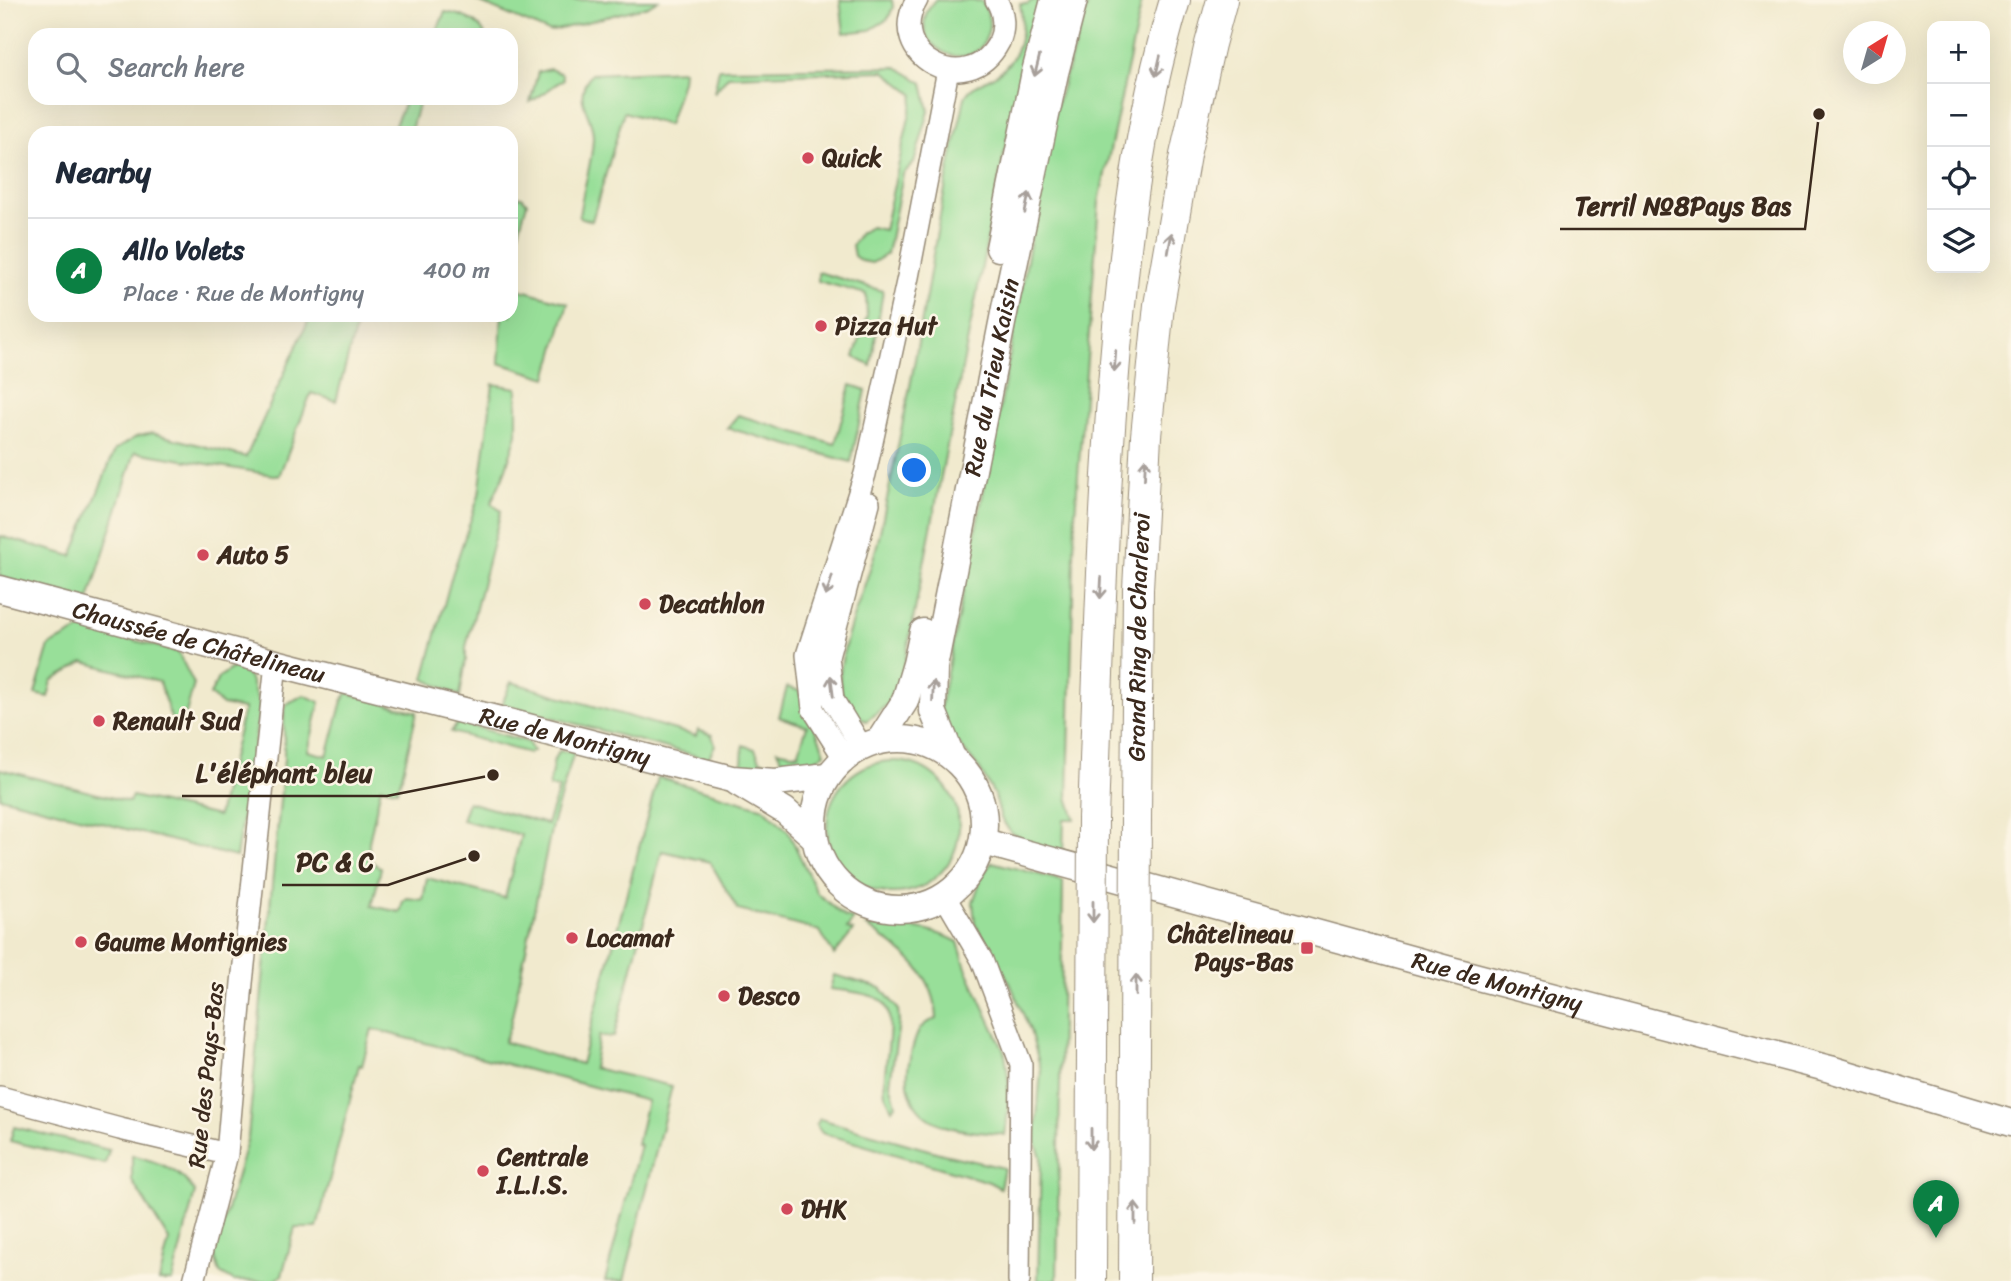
<!DOCTYPE html>
<meta charset="utf-8">
<style>
:root{--surface:#fff;--page:#f2f2f3;--text:#1f2937;--muted:#747a83;--line:#e0e1e3;--accent:#0b8043}
body{margin:0;font-family:Sriracha,sans-serif;background:var(--page);color:var(--text)}
.controls{position:absolute;right:21px;top:21px;display:grid;overflow:hidden;border-radius:14px;box-shadow:0 7px 28px #0002}
.controls button{width:63px;height:63px;display:grid;place-items:center;padding:0;border:0;border-bottom:2px solid var(--line);background:var(--surface);color:var(--text);font:35px sans-serif}
.compass{position:absolute;left:1843px;top:21px;width:63px;height:63px;border-radius:50%;background:var(--surface);box-shadow:0 7px 28px #0002;rotate:37deg}
.you{position:absolute;left:915px;top:471px;width:24px;height:24px;margin:-18px;border:5px solid #fff;border-radius:50%;background:#1a73e8;box-shadow:0 0 0 10px #1a73e833}
.badge{display:grid;place-items:center;width:46px;height:46px;border-radius:50%;background:var(--accent);color:#fff;font-size:23px;font-weight:700}
.pin{position:absolute;translate:-50% -58px;filter:drop-shadow(0 2px 4px #0008)}
.pin::after{content:'';position:absolute;top:37px;width:24px;height:21px;background:inherit;clip-path:polygon(0 0,100% 0,50% 100%)}
.list{margin:0;padding:0;list-style:none}
h2{display:flex;justify-content:space-between;align-items:center;height:91px;margin:0;padding:0 28px;font-size:30px}
h2 small{font-size:23px;font-weight:400;color:var(--muted)}
.list li{display:grid;grid-template-columns:46px 1fr auto;gap:21px;align-items:center;box-sizing:border-box;height:105px;padding:0 28px;border-top:2px solid var(--line)}
.list b{display:block;font-size:26px;white-space:nowrap}
.list p{margin:0;font-size:23px;white-space:nowrap;color:var(--muted)}
.list em{font-size:23px;font-style:normal;color:var(--muted)}
.icon{flex:none;width:38px;height:38px;fill:none;stroke:currentColor;stroke-width:2;stroke-linecap:round;stroke-linejoin:round}
.map{position:relative;flex:none;width:2011px;height:1281px;overflow:hidden}
.search{position:absolute;background:var(--surface);box-shadow:0 7px 28px #0002;left:28px;top:28px;width:490px;height:77px;display:flex;align-items:center;gap:18px;box-sizing:border-box;padding:0 24px;border-radius:21px;color:var(--muted);font-size:26px}
.panel{position:absolute;background:var(--surface);box-shadow:0 7px 28px #0002;left:28px;top:126px;width:490px;height:196px;border-radius:21px}
.map>svg:first-child{display:block}
</style>
<div class="map">
<svg width="2011" height="1281" viewBox="0 0 2011 1281">
<rect width="100%" height="100%" fill="#fcf5e5"/>
<filter id="ink" filterUnits="userSpaceOnUse"><feTurbulence type="fractalNoise" baseFrequency=".0143" numOctaves="2"/><feDisplacementMap in="SourceGraphic" scale="14" xChannelSelector="R" yChannelSelector="G"/><feConvolveMatrix kernelMatrix="1 2 1 2 8 2 1 2 1" color-interpolation-filters="sRGB"/></filter>
<filter id="wash" filterUnits="userSpaceOnUse"><feTurbulence type="fractalNoise" baseFrequency=".00686" numOctaves="4" result="noise"/><feDisplacementMap in="SourceGraphic" scale="28" xChannelSelector="R" yChannelSelector="G"/><feGaussianBlur stdDeviation="1.57" result="paint"/><feColorMatrix in="noise" values="0 0 0 0 0 0 0 0 0 0 0 0 0 0 0 0 0 1.4 0 .05"/><feComposite in="paint" operator="in"/></filter>
<g filter="url(#wash)">
<rect width="100%" height="100%" fill="#f1eace"/>
<path fill="#98df99" stroke="#6a845c" stroke-width="2" d="M474,0H658L648,6L549,32Z
M840,0H892L893,7L888,19L870,30L844,33Z
M935,0L982,1C988,11 991,21 988,32C975,84 896,42 935,0Z
M1033,0H1042L1009,128L900,687L892,701L866,721C846,711 839,696 840,674C845,625 871,579 880,532C891,480 902,428 912,376C928,289 940,202 961,116C963,110 963,101 966,95C973,84 987,81 997,74C1020,59 1025,29 1020,4H1027Z
M1089,0H1142L1099,202L1075,515L1068,797L1075,819H1064L1063,853L1037,847L1011,833L1001,818L995,796L979,768L952,736L939,712L997,424L1054,113Z
M445,12C459,14 480,21 485,35H435Z
M897,67L923,83L929,111L914,163L903,174L887,254L872,263L861,261L854,256L852,246L860,233L871,227L884,230L914,95L884,71L728,76L714,93L719,69Z
M550,69L562,74L563,80C550,87 542,96 530,102L538,72Z
M683,70L682,81L668,125L624,112L592,221L579,217C582,190 593,163 593,136C592,110 571,101 591,74Z
M407,98H420L410,133H391Z
M522,197L527,203L515,244L511,247V198Z
M818,272L883,291L871,366L854,357L867,316L866,294L818,281Z
M511,287L568,303L547,378L499,363L502,315H511Z
M311,315H359L336,401L311,393L279,476L135,452L89,600L0,577V536L72,556L115,450L136,437L152,433L246,457Z
M493,384L517,388V434L503,477L491,503L501,511L466,647V660L460,696L424,679L452,575L479,495Z
M851,385L866,390L851,462L727,428L738,415L835,444Z
M85,627L178,652L194,684L182,728L174,727L159,682L84,662L52,681L48,697L35,694L49,646Z
M235,666L249,677L260,706L236,857L0,797V769L129,802L132,796L218,816L244,709L222,705L210,695L218,678Z
M511,682L696,736L698,730L712,735L715,745L708,759L502,704Z
M787,687L800,691L825,753C813,762 784,777 769,775C760,775 750,768 742,765L743,745L755,749L760,760L774,766L786,767L777,750L798,754L807,726L779,717Z
M347,693L417,712L402,776L397,790L381,787L369,842V860L381,868L372,906L400,912L403,901L407,898L423,900L427,878L505,898L521,835L462,820L468,802L547,824L559,788L549,787L554,759L559,751L574,752L552,825L510,1026L504,1042L581,1064L658,777L764,808L788,831L817,893L845,917L854,919L847,929L853,931L834,955L820,931L738,910L710,862L662,851L614,1037L599,1036L593,1068L672,1086L624,1281H605L640,1145L637,1144L647,1101L372,1029L362,1066L359,1065L317,1228H295L282,1275L275,1281H234L220,1273L214,1255L248,1137L284,759V712L286,704L304,695L320,702L308,751L327,756L342,701Z
M458,722L528,742L533,751L529,753L451,732Z
M827 827a66 66 0 1 1 132 0a66 66 0 1 1-132 0Z
M992,862L1063,881L1057,1281H1038L1041,1157L1035,1140L1041,1070L1030,1030L1010,983L975,924L973,902L982,876Z
M866,926C899,927 928,926 958,942L966,968L1005,1053L1010,1094L1005,1135C986,1132 963,1132 945,1126C908,1113 902,1083 912,1050C917,1033 919,1023 937,1019C935,971 902,951 866,926Z
M834,975L881,988L898,1009L899,1023L890,1083L896,1105L892,1109C890,1104 887,1099 885,1094C880,1071 902,1011 879,999C865,992 845,991 830,989Z
M820,1119L943,1154L1004,1168L1000,1188L989,1182L822,1133L816,1125Z
M14,1127L109,1150L105,1164L10,1141Z
M132,1155C158,1162 180,1169 195,1192L172,1281H159L169,1240L132,1181Z"/>
</g>
<g filter="url(#ink)">
<g fill="none" stroke-linecap="round" stroke-linejoin="round">
<defs>
<path id="minor" d="M917,0C883,55 968,102 999,42C1005,29 1004,12 996,0
M861,746L833,700L828,657L869,503
M844,758L813,709L807,655L865,474L908,277L948,70
M945,897L982,960L1021,1064L1019,1281
M0,1097L120,1129L227,1154
M194,1281L227,1154L242,983L276,663"/>
<g id="major">
<path d="M999,248L1035,72L1054,0"/>
<path id="s1" d="M0,589L276,663L732,779L776,782L827,776"/>
<circle cx="899" cy="824" r="85"/>
<path d="M880,740L905,701L916,664L923,632"/>
<path id="s2" d="M951,755L933,711L934,667L1007,298L1055,73L1074,0"/>
<path d="M737,782L785,811L813,836"/>
<path id="s3" d="M984,842L1447,969L1830,1069L2011,1123"/>
</g>
<g id="highway">
<path d="M1093,819C1098,674 1102,530 1113,386C1123,256 1137,125 1175,0"/>
<path id="s4" d="M1136,819L1138,589L1146,436L1159,305L1185,155L1210,44L1222,0"/>
</g>
</defs>
<use href="#minor" stroke="#968a76" stroke-width="24"/>
<use href="#major" stroke="#968a76" stroke-width="29"/>
<use href="#highway" stroke="#968a76" stroke-width="32"/>
<use href="#minor" stroke="#fff" stroke-width="21"/>
<use href="#major" stroke="#fff" stroke-width="26"/>
<use href="#highway" stroke="#fff" stroke-width="30"/>
<defs>
<path id="highway-bridge" d="M1091,1281L1093,819
M1134,1281L1136,819"/>
</defs>
<use href="#highway-bridge" stroke="#968a76" stroke-width="32" stroke-linecap="butt"/>
<use href="#highway-bridge" stroke="#fff" stroke-width="30"/>
</g>
<defs><path id="oneway-shaft" d="M-6 0H5M1.5-3L5.5 0L1.5 3" fill="none" stroke-width="1.6" stroke-linecap="round" stroke-linejoin="round" transform="scale(1.75)"/></defs>
<g stroke="#a79f9a">
<use href="#oneway-shaft" transform="translate(1037 66) rotate(104)"/>
<use href="#oneway-shaft" transform="translate(1158 66) rotate(103)"/>
<use href="#oneway-shaft" transform="translate(1027 203) rotate(-78)"/>
<use href="#oneway-shaft" transform="translate(1170 243) rotate(-80)"/>
<use href="#oneway-shaft" transform="translate(1115 361) rotate(94)"/>
<use href="#oneway-shaft" transform="translate(1145 469) rotate(-87)"/>
<use href="#oneway-shaft" transform="translate(829 586) rotate(108)"/>
<use href="#oneway-shaft" transform="translate(1101 588) rotate(93)"/>
<use href="#oneway-shaft" transform="translate(832 686) rotate(-97)"/>
<use href="#oneway-shaft" transform="translate(933 691) rotate(-88)"/>
<use href="#oneway-shaft" transform="translate(1093 912) rotate(90)"/>
<use href="#oneway-shaft" transform="translate(1136 985) rotate(-90)"/>
<use href="#oneway-shaft" transform="translate(1091 1139) rotate(90)"/>
<use href="#oneway-shaft" transform="translate(1135 1213) rotate(-90)"/>
</g>
</g>
<g fill="#d1495b" stroke="#fcf5e5" stroke-width="2.5">
<circle cx="808" cy="158" r="7"/>
<circle cx="821" cy="326" r="7"/>
<circle cx="203" cy="555" r="7"/>
<circle cx="645" cy="604" r="7"/>
<circle cx="99" cy="721" r="7"/>
<circle cx="572" cy="938" r="7"/>
<circle cx="81" cy="942" r="7"/>
<rect x="1300" y="941" width="14" height="14" rx="3.5"/>
<circle cx="724" cy="996" r="7"/>
<circle cx="483" cy="1171" r="7"/>
<circle cx="787" cy="1209" r="7"/>
</g>
<g text-anchor="middle" stroke-width="5" stroke-linejoin="round" paint-order="stroke">
<g font-size="24" font-weight="bold" fill="#3b2a1e" stroke="#fcf5e5" text-anchor="start">
<text x="822" y="166">Quick</text>
<text x="835" y="334">Pizza Hut</text>
<text x="217" y="563">Auto 5</text>
<text x="659" y="612">Decathlon</text>
<text x="113" y="729">Renault Sud</text>
<text x="1293" y="942" text-anchor="end">Châtelineau<tspan x="1293" dy="28">Pays-Bas</tspan></text>
<text x="586" y="946">Locamat</text>
<text x="95" y="950">Gaume Montignies</text>
<text x="738" y="1004">Desco</text>
<text x="497" y="1165">Centrale<tspan x="497" dy="28">I.L.I.S.</tspan></text>
<text x="801" y="1217">DHK</text>
</g>
<g font-size="24" fill="#3b2a1e" stroke="#fcf5e5">
<text dy="8" stroke="none"><textPath href="#s2" startOffset="387">Rue du Trieu Kaisin</textPath></text>
<text dy="8" stroke="none"><textPath href="#s4" startOffset="182">Grand Ring de Charleroi</textPath></text>
<text dy="8" stroke="none"><textPath href="#s1" startOffset="206">Chaussée de Châtelineau</textPath></text>
<text dy="8" stroke="none"><textPath href="#s1" startOffset="584">Rue de Montigny</textPath></text>
<text dy="8" stroke="none"><textPath href="#s3" startOffset="532">Rue de Montigny</textPath></text>
<text transform="translate(206 1075) rotate(-84)" y="8">Rue des Pays-Bas</text>
</g>
</g>
<path fill="none" stroke="#3b2a1e" stroke-width="2.5" d="M1819 114L1805 229H1560M493 775L387 796H182M474 856L388 885H282"/>
<g fill="#3b2a1e" stroke="#fcf5e5" stroke-width="2.5">
<circle cx="1819" cy="114" r="7"/>
<circle cx="493" cy="775" r="7"/>
<circle cx="474" cy="856" r="7"/>
</g>
<g font-size="26" text-anchor="middle" font-weight="bold" fill="#3b2a1e" stroke="#fcf5e5" stroke-width="5" stroke-linejoin="round" paint-order="stroke">
<text x="1683" y="215">Terril №8Pays Bas</text>
<text x="284" y="782">L'éléphant bleu</text>
<text x="335" y="871">PC &amp; C</text>
</g>
</svg>
<div class="controls">
<button>+</button>
<button>−</button>
<button><svg class="icon" aria-label="locate" viewBox="0 0 24 24"><circle cx="12" cy="12" r="6"/><path d="M12 2v4M12 18v4M2 12h4M18 12h4"/></svg></button>
<button><svg class="icon" aria-label="layers" viewBox="0 0 24 24"><path d="M12 4l9 5-9 5-9-5zM3 14l9 5 9-5"/></svg></button>
</div>
<svg class="compass" viewBox="-18 -18 36 36"><path d="M0-13l5 13h-10z" fill="#e53935"/><path d="M0 13l5-13h-10z" fill="#747a83"/></svg>
<div class="you"></div>
<div class="pin badge" style="left:1936px;top:1238px">A</div>
<div class="search"><svg class="icon" aria-label="search" viewBox="0 0 24 24"><circle cx="10" cy="10" r="6"/><path d="M15 15l6 6"/></svg>Search here</div>
<section class="panel">
<h2>Nearby<small></small></h2>
<ul class="list">
<li><span class="badge">A</span><div><b>Allo Volets</b><p>Place · Rue de Montigny</p></div><em>400 m</em></li>
</ul>
</section>
</div>
